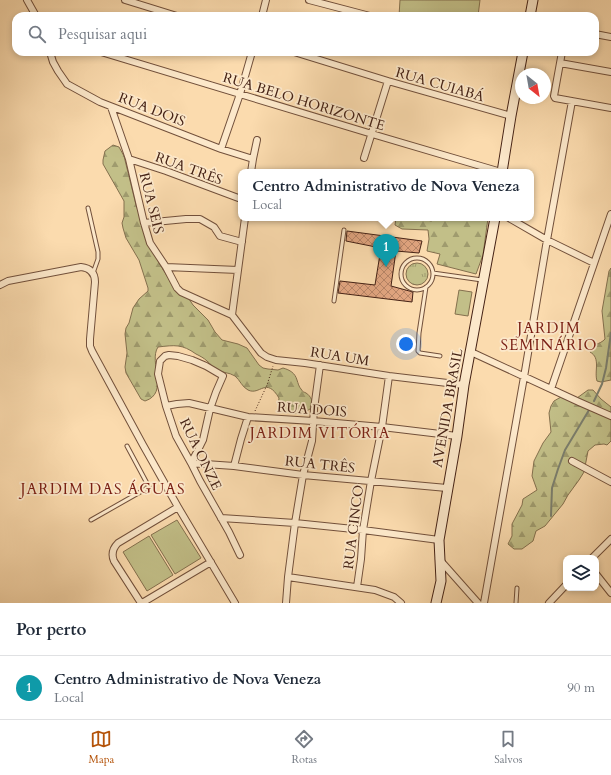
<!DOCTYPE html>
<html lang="pt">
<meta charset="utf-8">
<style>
:root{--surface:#fff;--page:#f6f6f7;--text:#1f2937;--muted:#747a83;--line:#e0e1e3;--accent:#b45309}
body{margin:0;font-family:Cardo,serif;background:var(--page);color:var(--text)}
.controls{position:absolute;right:12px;bottom:12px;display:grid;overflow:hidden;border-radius:8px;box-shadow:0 2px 6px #0003}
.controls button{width:36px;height:36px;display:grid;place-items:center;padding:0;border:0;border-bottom:1px solid var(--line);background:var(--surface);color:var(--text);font:20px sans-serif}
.compass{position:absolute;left:515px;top:68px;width:36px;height:36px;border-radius:50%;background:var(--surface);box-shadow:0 2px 6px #0003;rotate:149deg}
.you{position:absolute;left:406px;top:344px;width:14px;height:14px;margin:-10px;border:3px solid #fff;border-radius:50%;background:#1a73e8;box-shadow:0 0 0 6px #1a73e833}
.badge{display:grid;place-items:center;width:26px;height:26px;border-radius:50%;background:var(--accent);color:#fff;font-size:13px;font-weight:700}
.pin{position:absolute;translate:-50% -33px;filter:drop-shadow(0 1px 2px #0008)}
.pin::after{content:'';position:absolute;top:21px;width:14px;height:12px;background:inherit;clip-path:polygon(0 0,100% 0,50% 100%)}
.popup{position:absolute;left:238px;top:169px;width:296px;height:52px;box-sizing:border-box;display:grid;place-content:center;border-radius:8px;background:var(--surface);filter:drop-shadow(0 1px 3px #0005);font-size:13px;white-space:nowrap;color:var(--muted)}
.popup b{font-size:15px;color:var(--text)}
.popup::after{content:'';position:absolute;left:50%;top:100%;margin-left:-8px;border:8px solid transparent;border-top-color:var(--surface)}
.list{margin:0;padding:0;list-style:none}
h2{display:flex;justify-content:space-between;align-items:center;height:52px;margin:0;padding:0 16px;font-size:17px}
h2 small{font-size:13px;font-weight:400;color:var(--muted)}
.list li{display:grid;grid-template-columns:26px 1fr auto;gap:12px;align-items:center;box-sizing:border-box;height:64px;padding:0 16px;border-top:1px solid var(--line)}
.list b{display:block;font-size:15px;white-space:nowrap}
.list p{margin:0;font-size:13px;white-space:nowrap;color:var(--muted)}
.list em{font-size:13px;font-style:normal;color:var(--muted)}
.icon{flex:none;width:22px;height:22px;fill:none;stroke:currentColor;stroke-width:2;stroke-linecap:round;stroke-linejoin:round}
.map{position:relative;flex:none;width:611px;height:603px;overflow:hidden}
.search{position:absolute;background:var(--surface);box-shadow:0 2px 6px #0003;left:12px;right:12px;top:12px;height:44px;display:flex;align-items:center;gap:10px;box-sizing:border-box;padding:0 14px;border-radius:12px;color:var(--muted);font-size:15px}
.sheet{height:116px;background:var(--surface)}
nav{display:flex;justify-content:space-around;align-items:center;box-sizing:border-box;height:56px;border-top:1px solid var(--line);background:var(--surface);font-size:11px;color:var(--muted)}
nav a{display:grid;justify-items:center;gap:2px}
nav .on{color:var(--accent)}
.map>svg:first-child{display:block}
</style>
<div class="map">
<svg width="611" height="603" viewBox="0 0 611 603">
<defs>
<pattern id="grass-tufts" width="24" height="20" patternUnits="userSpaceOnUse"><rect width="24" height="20" fill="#c2bf88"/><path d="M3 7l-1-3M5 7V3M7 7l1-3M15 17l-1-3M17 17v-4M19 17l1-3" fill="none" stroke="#9f9b6e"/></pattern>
<pattern id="forest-firs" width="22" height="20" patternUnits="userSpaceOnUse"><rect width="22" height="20" fill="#c2bf88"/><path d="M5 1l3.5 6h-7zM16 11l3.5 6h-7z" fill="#9f9b6e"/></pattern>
<pattern id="building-cross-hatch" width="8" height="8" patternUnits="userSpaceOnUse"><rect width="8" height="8" fill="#e0a47f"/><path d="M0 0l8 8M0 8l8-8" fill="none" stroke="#b78567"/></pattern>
</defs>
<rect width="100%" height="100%" fill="#fbdbae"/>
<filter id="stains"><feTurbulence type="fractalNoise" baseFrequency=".005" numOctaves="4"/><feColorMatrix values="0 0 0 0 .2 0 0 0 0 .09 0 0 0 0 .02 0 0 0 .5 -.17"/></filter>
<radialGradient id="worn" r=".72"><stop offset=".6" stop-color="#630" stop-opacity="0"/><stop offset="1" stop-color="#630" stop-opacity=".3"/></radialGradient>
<path fill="url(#grass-tufts)" stroke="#84704e" d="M406 274a11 11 0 1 1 22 0a11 11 0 1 1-22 0Z"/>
<path fill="url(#forest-firs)" stroke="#84704e" d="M113,145L119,147L124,156L136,205L159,263L167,276L189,299L193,305L208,320L215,332L222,340L238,344L247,348L259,365L263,368L268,369L278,370L283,368C290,370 295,373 297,380C298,383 299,387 301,389C304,393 302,391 306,393C311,396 313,402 313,407C310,409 307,411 304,412C294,416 276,412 279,398C266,376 260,396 248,390C242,387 240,380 235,376C229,372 221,373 215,369C212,367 210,363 207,361C204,358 200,356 196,354C182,344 175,345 158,347C148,362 170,393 145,401L141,399L126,373L125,367L127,353L125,334L126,328L129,323L133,308L139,299L148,291V288L139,260L126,238L123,228L122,223L124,217V201L103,164V160L105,151Z
M396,218H427V220L431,221L440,218H488L483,255L476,274L437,264L440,254L427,251L429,239L428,230L402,229L395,225Z
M611,268V380L601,382L597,381C594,371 601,358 590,352C592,343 600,345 605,339L602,311L609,271Z
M588,390H593L601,399L611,407V441L607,445L604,444L595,445L588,451L584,472L579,480L568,495L563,504L545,526L536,531L533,541L522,549H514L508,544L512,536V524L522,505L523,499L537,490L532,476L534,461L543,443L551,432L549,413L551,406L554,401L561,397L577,398Z"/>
<path fill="#c2bf88" stroke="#84704e" d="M400,0H480L478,16H399Z
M459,290L472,292L468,316L455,314Z
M177,520L201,558L175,574L151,535Z
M149,536L173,575L147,591L123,552Z"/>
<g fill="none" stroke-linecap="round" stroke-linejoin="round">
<path stroke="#7b7e6d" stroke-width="2" d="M594,401L602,384L606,368L611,333
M551,516L552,488L558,469L565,450L589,410"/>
</g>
<path fill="url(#building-cross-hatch)" stroke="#452215" d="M347,231L422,241L419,253L396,251L391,286L413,292L412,302L338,293L340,281L375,285L381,248L346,241Z"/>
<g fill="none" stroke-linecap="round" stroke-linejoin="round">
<defs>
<path id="lane" d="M88,208L98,252V259L93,273
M401 274a16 16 0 1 1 32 0a16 16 0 1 1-32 0Z
M433,273L482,280
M426,287L419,333L418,351L420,353L440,356
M334,301L344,230
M91,520L149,487L127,446
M516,603L517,588"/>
<path id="street" d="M27,0L36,16
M125,0L177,16
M309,0L370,16
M262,16L266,0
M595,34L611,37
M50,52L53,62L58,71L67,84L100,102L221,149L253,159
M101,52L372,134L501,172
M294,52L388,81L511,116
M562,52L554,96L555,98L611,108
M560,63L611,72
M111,107L129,159L144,223L150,243L166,267L177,288L181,292L232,315L261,353L267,357L276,360L305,363L389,376L464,385
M221,149L240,94L252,52
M364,158L388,81
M129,159L166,171L241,199
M251,172L253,159L257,140
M509,218L547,240L594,263
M144,223L186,219H200L214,227L220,236L242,242
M166,267L238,270
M0,285L8,281L81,267C90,268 95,273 95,282L90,339V346L92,351L143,445L178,507L235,603
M232,315L245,218
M471,352L579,402L611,416
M551,389L611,214
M166,406L177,404L189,403L248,417L313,421L382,427L457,436
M572,461L611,482
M234,466L241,439L248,417
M221,518L295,523L363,530L439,540
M240,555L229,532L200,481L191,463L176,436L166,406L158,374L160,361L165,356L169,355L178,356L192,360L206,366L223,376L216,392L210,409L203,440L197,452L191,463L234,466L303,475L447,488
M592,558L611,539
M439,559L478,603
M596,574L611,593
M288,577L375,590L394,597L401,603
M357,587L361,559L363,530L371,481L382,427L389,376
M141,603L114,561C111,554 113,548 118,543L178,507
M142,603L211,562
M286,603L288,577L295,523L303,475L312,441L314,409L320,365
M484,603L524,377L547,240L572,101
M549,603L566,585"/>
<path id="secondary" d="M530,16L533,0
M502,172L511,116L523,52
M436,603L441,581L439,540L457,436L464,385L495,218"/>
</defs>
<use href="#lane" stroke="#72503b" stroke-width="5"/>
<use href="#street" stroke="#72503b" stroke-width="8"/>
<use href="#secondary" stroke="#452215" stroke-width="11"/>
<path stroke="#452215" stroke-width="1" stroke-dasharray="1 2" stroke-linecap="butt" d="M255,411L267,385L273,366"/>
<use href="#lane" stroke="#fce8ca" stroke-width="3"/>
<use href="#street" stroke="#fce8ca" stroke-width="6"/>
<use href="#secondary" stroke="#fce8ca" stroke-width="9"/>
</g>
<g text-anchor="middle" stroke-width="3.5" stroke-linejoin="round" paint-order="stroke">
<g font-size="14" fill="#452215" stroke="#fce8ca">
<text transform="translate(440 84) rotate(16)" y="5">RUA CUIABÁ</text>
<text transform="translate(304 101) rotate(17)" y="5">RUA BELO HORIZONTE</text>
<text transform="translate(152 109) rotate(21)" y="5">RUA DOIS</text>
<text transform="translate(189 168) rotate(20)" y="5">RUA TRÊS</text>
<text transform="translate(152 203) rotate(76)" y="5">RUA SEIS</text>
<text transform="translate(340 356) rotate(9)" y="5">RUA UM</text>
<text transform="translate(447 408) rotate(-80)" y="5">AVENIDA BRASIL</text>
<text transform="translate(312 409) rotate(4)" y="5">RUA DOIS</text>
<text transform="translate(201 454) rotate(64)" y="5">RUA ONZE</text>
<text transform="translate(320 464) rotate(6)" y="5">RUA TRÊS</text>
<text transform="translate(353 527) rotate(-83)" y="5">RUA CINCO</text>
</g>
<g font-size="15" letter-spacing="1" fill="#7a1f14" stroke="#fce8ca">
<text x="549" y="333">JARDIM<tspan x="549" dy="17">SEMINÁRIO</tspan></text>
<text x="320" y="438">JARDIM VITÓRIA</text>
<text x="103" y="494">JARDIM DAS ÁGUAS</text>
</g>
</g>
<rect width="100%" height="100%" filter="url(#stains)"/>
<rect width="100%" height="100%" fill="url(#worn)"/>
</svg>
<div class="controls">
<button><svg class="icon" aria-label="layers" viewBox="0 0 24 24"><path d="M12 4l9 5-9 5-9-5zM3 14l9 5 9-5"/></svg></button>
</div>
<svg class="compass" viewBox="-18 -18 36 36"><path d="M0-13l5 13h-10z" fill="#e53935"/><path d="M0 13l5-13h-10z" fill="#747a83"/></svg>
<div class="you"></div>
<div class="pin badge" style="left:386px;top:267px;background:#0f9aa8">1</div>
<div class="popup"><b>Centro Administrativo de Nova Veneza</b>Local</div>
<div class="search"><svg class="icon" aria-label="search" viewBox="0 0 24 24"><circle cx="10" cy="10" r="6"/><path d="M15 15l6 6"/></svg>Pesquisar aqui</div>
</div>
<section class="sheet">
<h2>Por perto<small></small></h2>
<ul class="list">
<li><span class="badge" style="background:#0f9aa8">1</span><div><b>Centro Administrativo de Nova Veneza</b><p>Local</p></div><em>90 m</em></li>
</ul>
</section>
<nav>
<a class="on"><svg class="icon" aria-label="map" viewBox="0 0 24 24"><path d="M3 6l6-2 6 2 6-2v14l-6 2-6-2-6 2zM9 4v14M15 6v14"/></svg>Mapa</a>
<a><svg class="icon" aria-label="directions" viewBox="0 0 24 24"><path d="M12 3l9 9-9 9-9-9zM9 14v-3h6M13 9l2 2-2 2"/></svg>Rotas</a>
<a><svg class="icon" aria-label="saved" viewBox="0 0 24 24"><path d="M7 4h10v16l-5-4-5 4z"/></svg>Salvos</a>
</nav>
